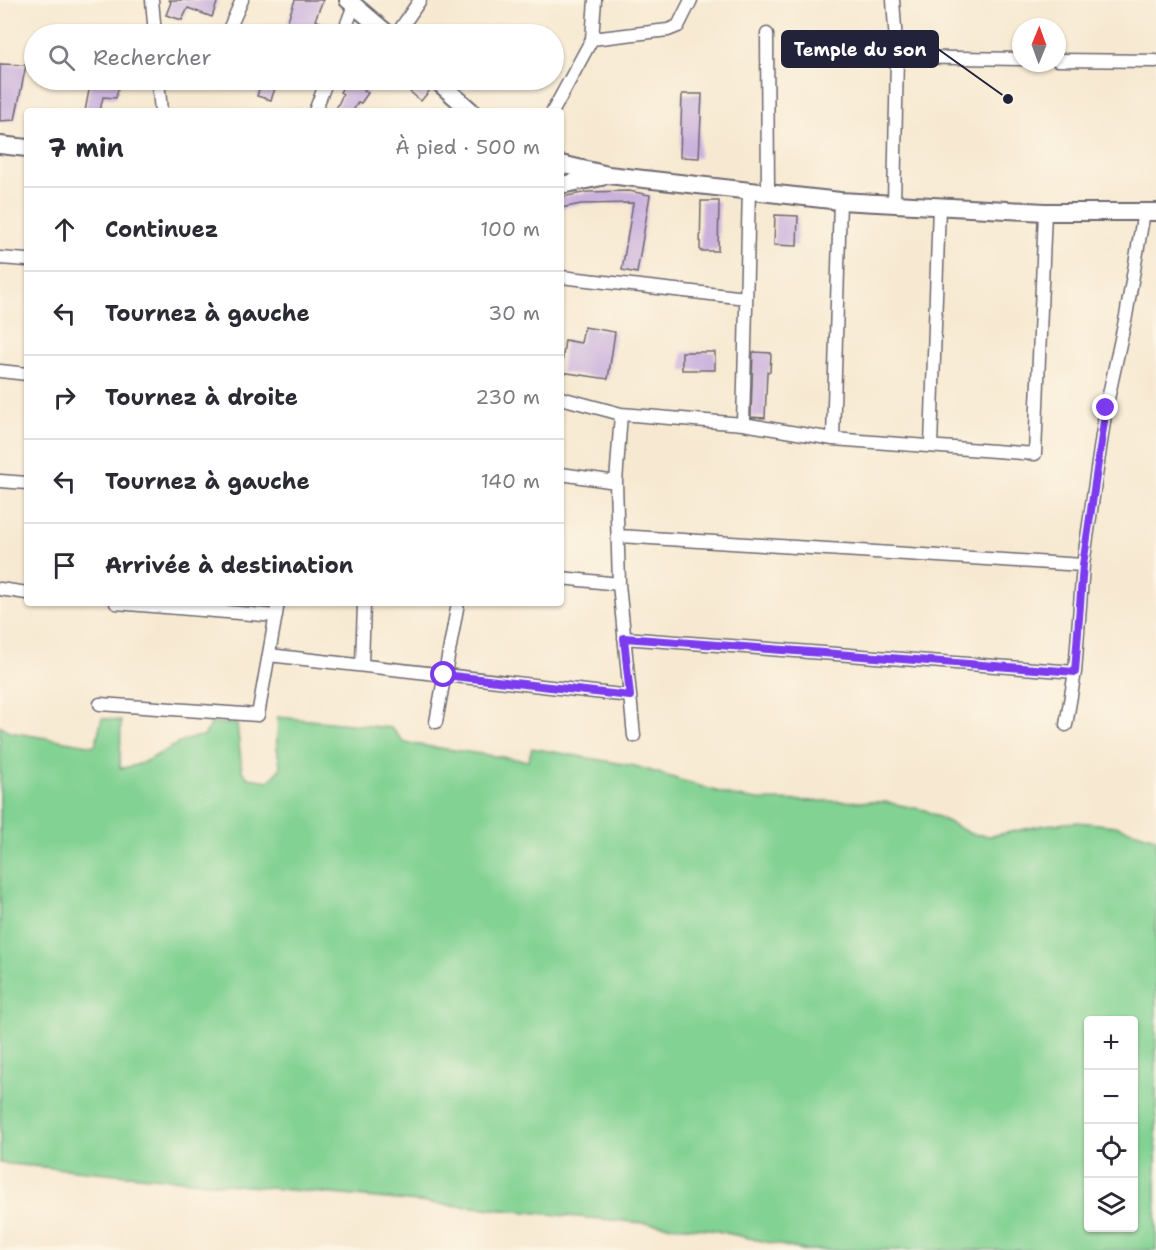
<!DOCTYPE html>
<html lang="fr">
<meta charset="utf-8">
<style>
:root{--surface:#fff;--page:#f7f7f7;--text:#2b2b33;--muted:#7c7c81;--line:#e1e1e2}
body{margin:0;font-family:"Shantell Sans",sans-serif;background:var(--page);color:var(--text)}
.controls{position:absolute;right:18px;bottom:18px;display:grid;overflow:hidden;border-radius:6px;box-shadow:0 2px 4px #0004}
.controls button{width:54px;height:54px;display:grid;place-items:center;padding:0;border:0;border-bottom:2px solid var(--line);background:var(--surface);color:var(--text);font:30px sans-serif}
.compass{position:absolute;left:1012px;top:18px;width:54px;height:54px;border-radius:50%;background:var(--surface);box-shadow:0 2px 4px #0004;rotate:1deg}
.stop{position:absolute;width:18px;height:18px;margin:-14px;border:4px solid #7c3aed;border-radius:50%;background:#fff}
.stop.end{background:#7c3aed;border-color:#fff;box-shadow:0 2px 6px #0008}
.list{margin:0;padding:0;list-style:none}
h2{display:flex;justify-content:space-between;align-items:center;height:78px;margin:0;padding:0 24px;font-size:26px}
h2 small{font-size:20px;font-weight:400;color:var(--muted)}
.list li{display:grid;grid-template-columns:39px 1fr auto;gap:18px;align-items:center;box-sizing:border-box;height:84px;padding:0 24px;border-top:2px solid var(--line)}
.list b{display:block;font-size:22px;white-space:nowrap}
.list em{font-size:20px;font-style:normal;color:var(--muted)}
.icon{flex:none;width:33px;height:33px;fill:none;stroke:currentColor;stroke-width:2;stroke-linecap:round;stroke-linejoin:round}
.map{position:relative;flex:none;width:1156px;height:1250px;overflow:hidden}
.search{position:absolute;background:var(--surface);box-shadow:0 2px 4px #0004;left:24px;top:24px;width:540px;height:66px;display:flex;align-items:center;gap:15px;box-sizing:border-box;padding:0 21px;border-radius:33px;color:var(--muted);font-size:22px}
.panel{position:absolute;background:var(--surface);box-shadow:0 2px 4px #0004;left:24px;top:108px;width:540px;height:498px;border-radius:6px}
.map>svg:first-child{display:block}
</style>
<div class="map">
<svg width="1156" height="1250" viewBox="0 0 1156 1250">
<rect width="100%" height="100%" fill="#fcf5e5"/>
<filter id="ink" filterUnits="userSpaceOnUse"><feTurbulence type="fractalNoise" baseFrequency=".0167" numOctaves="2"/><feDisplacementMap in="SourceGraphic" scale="12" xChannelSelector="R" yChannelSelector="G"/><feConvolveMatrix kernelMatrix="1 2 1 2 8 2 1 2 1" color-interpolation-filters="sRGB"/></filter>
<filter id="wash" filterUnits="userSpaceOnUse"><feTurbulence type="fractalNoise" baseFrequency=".008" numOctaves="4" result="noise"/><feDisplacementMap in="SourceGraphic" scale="24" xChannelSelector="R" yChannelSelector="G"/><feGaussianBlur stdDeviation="1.35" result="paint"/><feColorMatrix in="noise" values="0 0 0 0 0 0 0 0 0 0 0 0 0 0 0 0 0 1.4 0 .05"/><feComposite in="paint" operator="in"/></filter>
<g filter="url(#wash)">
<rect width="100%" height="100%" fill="#f7e9d1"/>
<path fill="#82d293" stroke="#527a67" stroke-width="1.5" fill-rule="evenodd" d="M277,717L391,728L405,743L528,761L532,748L635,766L732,796L758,800L885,802L925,810L971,834L991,836L1045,825L1077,822L1116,826L1156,838V1250H803L708,1229L0,1163V725L9,732L95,746L102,718L121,721L120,768C151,767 173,738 204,736L212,723L237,724L242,771L248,778L268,781C286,767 279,766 277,747C276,737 279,728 277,717ZM1088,1020H1134V1228H1088Z"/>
<g id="blocks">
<path fill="#cbb2dd" d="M169,0H218L212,17L188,8L182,20L166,15L171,2Z
M295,0H323L315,20L336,29L335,34H283Z
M0,64L26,65L15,120L0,121Z
M91,80H120L116,98L103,97L100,111H85Z
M262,80H278L271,100L257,96Z
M355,80H374L364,91L368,93L361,103L358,102L353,111H335L343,94L340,92L347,81L352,84Z
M396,80H418L430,90L421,101Z
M682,94H702L699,158L680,157Z
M629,191L650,195L637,273L622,270L633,203L581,204L561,208V197L588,192Z
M701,201H719L718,251H700Z
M775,215L798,216L797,246L774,245Z
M584,327L615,332L608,379L561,372L565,340L581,343Z
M682,352H715V370H682Z
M753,352L771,353L770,372H767L765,418L751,417Z"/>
</g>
</g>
<g filter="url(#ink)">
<use href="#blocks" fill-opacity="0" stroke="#6d6870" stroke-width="1.5"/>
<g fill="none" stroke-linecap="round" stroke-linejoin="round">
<defs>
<path id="street" d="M152,0L155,34
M893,0L897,57L894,203
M227,34L242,0
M343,34L354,5
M397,34L420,0
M767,34L768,192
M592,39L668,30L678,26L691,0
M897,57L1021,59
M1057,60L1156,61
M158,80L161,111
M315,111L327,80
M553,111L592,39L595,0
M0,258L27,260
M561,277L746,298
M0,371L27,374
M561,398L621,414L743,424L833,439L1035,454L1045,212
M621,414L616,482L619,584L634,736
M743,424L749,190
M833,439L840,201
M931,446L939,206
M561,474L616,482
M0,481L27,483
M619,536L1083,565
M561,578L619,584
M0,589L27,593
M116,603L276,616
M624,638L1075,672
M269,655L630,696
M362,665L364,603
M100,704L258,715L278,603
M436,722L458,603
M1066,725L1075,672L1083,565L1106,408L1126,316L1144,212"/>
<path id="secondary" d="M348,0L388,34
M436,80L471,111
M0,145L27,148
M561,164L608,175L840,201L1045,212H1156
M561,185L602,177"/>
</defs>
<use href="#street" stroke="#6d6870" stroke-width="15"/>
<use href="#secondary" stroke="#6d6870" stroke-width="20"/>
<use href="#street" stroke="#fff" stroke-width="12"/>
<use href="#secondary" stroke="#fff" stroke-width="16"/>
</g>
</g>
<g fill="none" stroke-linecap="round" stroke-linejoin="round" filter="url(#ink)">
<path stroke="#7c3aed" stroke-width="8" d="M444,675L630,696L624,638L1075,672L1083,565L1106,408"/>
</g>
<path fill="none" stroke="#22223b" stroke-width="2" d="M1008 99L938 49"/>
<circle fill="#22223b" stroke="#fcf5e5" stroke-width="2" cx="1008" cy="99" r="6"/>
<rect fill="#22223b" stroke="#22223b" stroke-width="2" x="782" y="31" width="156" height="36" rx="6"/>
<g font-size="18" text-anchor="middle" font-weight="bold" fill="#fff">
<text x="860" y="56">Temple du son</text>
</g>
</svg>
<div class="controls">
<button>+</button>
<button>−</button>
<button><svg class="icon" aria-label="locate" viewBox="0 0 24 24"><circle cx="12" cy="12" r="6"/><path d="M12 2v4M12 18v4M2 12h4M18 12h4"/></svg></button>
<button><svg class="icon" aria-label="layers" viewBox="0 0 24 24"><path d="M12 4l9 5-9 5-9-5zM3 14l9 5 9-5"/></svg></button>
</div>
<svg class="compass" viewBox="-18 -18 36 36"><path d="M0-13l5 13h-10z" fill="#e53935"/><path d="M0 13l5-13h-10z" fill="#7c7c81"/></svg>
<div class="stop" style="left:444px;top:675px"></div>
<div class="stop end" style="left:1106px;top:408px"></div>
<div class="search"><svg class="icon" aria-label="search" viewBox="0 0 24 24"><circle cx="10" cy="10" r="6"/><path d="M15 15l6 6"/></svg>Rechercher</div>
<section class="panel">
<h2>7 min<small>À pied · 500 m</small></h2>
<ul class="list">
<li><svg class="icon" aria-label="ahead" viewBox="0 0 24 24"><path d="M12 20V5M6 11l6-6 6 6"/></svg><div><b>Continuez</b></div><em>100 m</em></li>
<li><svg class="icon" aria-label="left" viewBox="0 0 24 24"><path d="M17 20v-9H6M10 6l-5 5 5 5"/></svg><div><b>Tournez à gauche</b></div><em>30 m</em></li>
<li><svg class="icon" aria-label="right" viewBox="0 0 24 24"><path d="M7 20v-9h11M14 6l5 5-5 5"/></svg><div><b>Tournez à droite</b></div><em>230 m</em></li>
<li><svg class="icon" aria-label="left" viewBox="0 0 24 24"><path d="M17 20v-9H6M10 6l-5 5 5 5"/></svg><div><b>Tournez à gauche</b></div><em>140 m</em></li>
<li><svg class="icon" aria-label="arrive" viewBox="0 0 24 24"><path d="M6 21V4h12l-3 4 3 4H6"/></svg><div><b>Arrivée à destination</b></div></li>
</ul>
</section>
</div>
